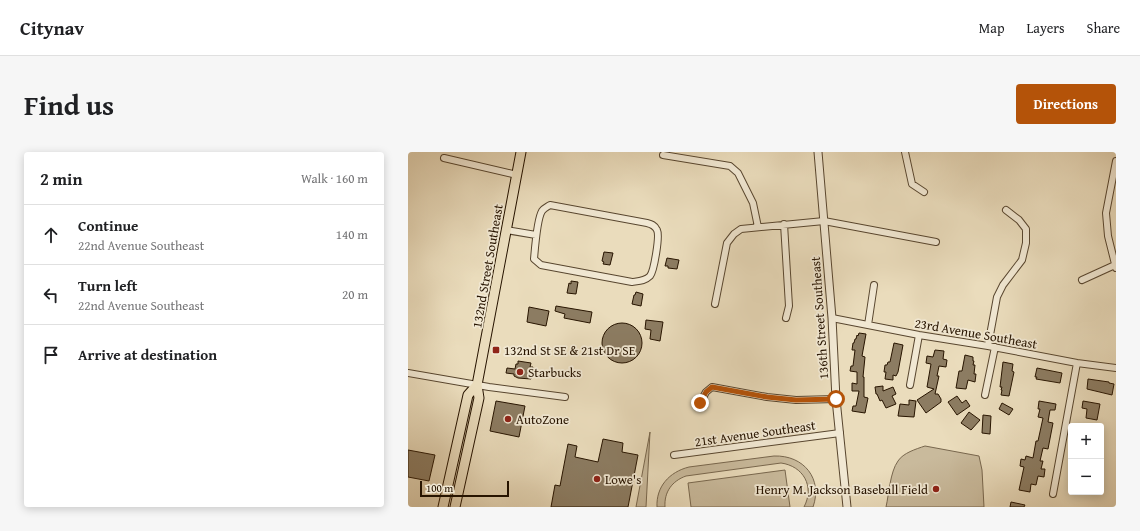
<!DOCTYPE html>
<meta charset="utf-8">
<style>
:root{--surface:#fff;--page:#f6f6f6;--text:#202124;--muted:#757577;--line:#e0e0e0;--accent:#b45309}
body{margin:0;font-family:"Gentium Book Plus",serif;background:var(--page);color:var(--text)}
.controls{position:absolute;right:12px;bottom:12px;display:grid;overflow:hidden;border-radius:4px;box-shadow:0 2px 10px #0003}
.controls button{width:36px;height:36px;display:grid;place-items:center;padding:0;border:0;border-bottom:1px solid var(--line);background:var(--surface);color:var(--text);font:20px sans-serif}
.scale{position:absolute;left:12px;bottom:10px;width:89px;box-sizing:border-box;padding-left:4px;border:2px solid #271400;border-top:0;font-size:11px;line-height:14px;white-space:nowrap;color:#271400;-webkit-text-stroke:3px #f1e8d3;paint-order:stroke}
.stop{position:absolute;width:12px;height:12px;margin:-9px;border:3px solid #b45309;border-radius:50%;background:#fff}
.stop.end{background:#b45309;border-color:#fff;box-shadow:0 1px 4px #0008}
.list{margin:0;padding:0;list-style:none}
h2{display:flex;justify-content:space-between;align-items:center;height:52px;margin:0;padding:0 16px;font-size:17px}
h2 small{font-size:13px;font-weight:400;color:var(--muted)}
.list li{display:grid;grid-template-columns:26px 1fr auto;gap:12px;align-items:center;box-sizing:border-box;height:60px;padding:0 16px;border-top:1px solid var(--line)}
.list b{display:block;font-size:15px;white-space:nowrap}
.list p{margin:0;font-size:13px;white-space:nowrap;color:var(--muted)}
.list em{font-size:13px;font-style:normal;color:var(--muted)}
.icon{flex:none;width:22px;height:22px;fill:none;stroke:currentColor;stroke-width:2;stroke-linecap:round;stroke-linejoin:round}
.map{position:relative;flex:none;width:708px;height:355px;overflow:hidden;border-radius:4px}
header{display:flex;align-items:center;gap:24px;box-sizing:border-box;height:56px;padding:0 20px;background:var(--surface);border-bottom:1px solid var(--line)}
header strong{font-size:19px}
nav{display:flex;gap:22px;margin-inline-start:auto;font-size:14px}
.intro{display:flex;align-items:center;justify-content:space-between;box-sizing:border-box;height:96px;padding:0 24px}
h1{margin:0;font-size:28px}
.button{padding:10px 18px;border-radius:4px;background:var(--accent);color:#fff;font-size:14px;font-weight:700}
main{display:flex;gap:24px;padding:0 24px}
aside{flex:1;background:var(--surface);border-radius:4px;box-shadow:0 2px 10px #0003}
.map>svg:first-child{display:block}
</style>
<header>
<strong>Citynav</strong>
<nav><a>Map</a><a>Layers</a><a>Share</a></nav>
</header>
<div class="intro"><h1>Find us</h1><a class="button">Directions</a></div>
<main>
<aside>
<h2>2 min<small>Walk · 160 m</small></h2>
<ul class="list">
<li><svg class="icon" aria-label="ahead" viewBox="0 0 24 24"><path d="M12 20V5M6 11l6-6 6 6"/></svg><div><b>Continue</b><p>22nd Avenue Southeast</p></div><em>140 m</em></li>
<li><svg class="icon" aria-label="left" viewBox="0 0 24 24"><path d="M17 20v-9H6M10 6l-5 5 5 5"/></svg><div><b>Turn left</b><p>22nd Avenue Southeast</p></div><em>20 m</em></li>
<li><svg class="icon" aria-label="arrive" viewBox="0 0 24 24"><path d="M6 21V4h12l-3 4 3 4H6"/></svg><div><b>Arrive at destination</b></div></li>
</ul>
</aside>
<div class="map">
<svg width="708" height="355" viewBox="0 0 708 355">
<rect width="100%" height="100%" fill="#eadcbc"/>
<filter id="stains"><feTurbulence type="fractalNoise" baseFrequency=".005" numOctaves="4"/><feColorMatrix values="0 0 0 0 .2 0 0 0 0 .09 0 0 0 0 .02 0 0 0 .5 -.17"/></filter>
<radialGradient id="worn" r=".72"><stop offset=".6" stop-color="#630" stop-opacity="0"/><stop offset="1" stop-color="#630" stop-opacity=".3"/></radialGradient>
<path fill="#c9ba9c" stroke="#78674e" d="M242,280L238,355H228Z
M517,294L571,304L574,318L576,355H478C481,342 482,320 490,309C495,301 508,297 517,294Z
M366,304C396,303 415,327 405,355H396C407,334 395,314 373,311L278,324C264,329 256,340 257,355H249C248,335 261,320 281,315Z
M377,318L382,355H283L280,331Z"/>
<path fill="#8c7c62" stroke="#271400" d="M196,100L205,101L202,113L195,112L196,110L194,109Z
M259,106L271,108L269,117L260,116V114H257Z
M163,129L170,130L168,142L159,141L161,131L163,132Z
M228,140L235,142L233,154L224,152L226,143H227Z
M148,154L184,160L182,171L156,166L157,162L147,159Z
M121,155L141,159L138,174L119,170Z
M238,168L255,170L252,189L242,187L243,178L237,177Z
M194 191a20 20 0 1 1 40 0a20 20 0 1 1-40 0Z
M451,181L458,182L454,204L457,205L455,225H456V245L460,246L457,261L444,259L445,254H448L451,239H444V231L449,232V220L442,219L443,214H445L447,198H444L445,191H446L447,187H448L449,183L450,184Z
M486,191L495,193L490,220L488,224L485,223V228L477,227L478,220H476L477,213H479L480,210H482Z
M527,198L536,199L535,207L539,208L538,215L531,214L529,224H531L527,242H530L533,247V250L518,261L509,248L526,237L519,235L523,212L518,211L519,204L525,205Z
M557,203L565,205V209H566L565,213H567L566,222H568L567,230L560,228L558,237L548,236L551,219H554Z
M110,209L123,211L122,215H125L124,218H126L125,224H124L123,227L110,226L106,224V222L98,221L99,216L107,217L108,212H110Z
M595,210L605,212L604,219L606,220L601,244L593,243L594,238H593L594,235H592Z
M629,216L654,221L652,231L628,227L629,225H627Z
M680,227L701,230V231L706,232L704,243L679,237Z
M475,234V239L485,235L488,242L484,244L488,252L478,256L474,248L472,249L469,242H468L467,235Z
M549,244L554,251L558,248L562,254L549,263L540,250Z
M501,248L508,249L506,265L490,264L492,252L501,253Z
M88,249L117,254L111,285L82,279Z
M631,249L648,252L647,258H642L640,270L645,271L640,297L635,296L632,309H635L633,317H637L636,325L630,324L628,333L623,332L622,340L611,338L616,315L612,314L613,307L617,308L618,304L625,306L628,289H630L635,266L630,265L632,257H630Z
M675,249L692,252L689,268L678,266L679,257L674,256Z
M594,251L605,257L601,263L591,257Z
M561,260L572,268L563,278L553,271Z
M575,263L583,264L582,282L574,281Z
M195,287L215,291L214,300L230,303L220,355H143L147,333L152,334L160,292L169,294L167,305L190,310Z
M0,298L27,303L21,329L0,325Z
M603,350L617,353L616,355H602Z"/>
<g fill="none" stroke-linecap="round" stroke-linejoin="round">
<defs>
<path id="minor" d="M497,0L504,32L516,40
M255,3L322,14L330,21L345,51L350,75
M36,6L109,23
M708,9L698,61L700,84L708,116
M142,53L239,71C243,72 247,73 249,78C252,84 246,119 242,124C237,129 231,129 224,130L133,113L126,107C127,96 129,67 134,59C136,56 139,55 142,53Z
M376,72L381,154L378,166
M98,78L128,83
M674,128L707,113
M307,152L319,91L326,82L333,77L416,69L528,90
M424,166L511,183L580,194L669,211L708,216
M460,173L466,133
M580,194L589,145L595,133L614,108L618,91V77L611,68L598,58
M0,221L81,235L157,245
M502,233L511,183
M577,243L587,195
M292,251L298,240L304,235L359,245L388,248L428,247
M266,303L432,281
M645,342L669,211"/>
<path id="tertiary" d="M410,0L424,166L428,247L439,355"/>
<path id="primary" d="M35,355L60,243L69,233
M47,355L71,246L69,233L113,0"/>
</defs>
<use href="#minor" stroke="#58462f" stroke-width="8"/>
<use href="#tertiary" stroke="#58462f" stroke-width="9"/>
<use href="#primary" stroke="#271400" stroke-width="11"/>
<use href="#minor" stroke="#f1e8d3" stroke-width="6"/>
<use href="#tertiary" stroke="#f1e8d3" stroke-width="7"/>
<use href="#primary" stroke="#eadcbc" stroke-width="9"/>
</g>
<g fill="none" stroke-linecap="round" stroke-linejoin="round">
<path stroke="#b45309" stroke-width="5" d="M292,251L298,240L304,235L359,245L388,248L428,247"/>
</g>
<g fill="#8f2418" stroke="#f1e8d3" stroke-width="1.5">
<rect x="84" y="194" width="8" height="8" rx="2"/>
<circle cx="112" cy="220" r="4"/>
<circle cx="100" cy="267" r="4"/>
<circle cx="189" cy="327" r="4"/>
<circle cx="528" cy="337" r="4"/>
</g>
<g text-anchor="middle" stroke-width="3.5" stroke-linejoin="round" paint-order="stroke">
<g font-size="13" fill="#271400" stroke="#f1e8d3">
<text transform="translate(79 114) rotate(-80)" y="5">132nd Street Southeast</text>
<text transform="translate(411 166) rotate(-94)" y="5">136th Street Southeast</text>
<text transform="translate(568 181) rotate(10)" y="5">23rd Avenue Southeast</text>
<text transform="translate(347 281) rotate(-8)" y="5">21st Avenue Southeast</text>
</g>
<g font-size="13" fill="#271400" stroke="#f1e8d3" text-anchor="start">
<text x="96" y="203">132nd St SE &amp; 21st Dr SE</text>
<text x="120" y="225">Starbucks</text>
<text x="108" y="272">AutoZone</text>
<text x="197" y="332">Lowe's</text>
<text x="520" y="342" text-anchor="end">Henry M. Jackson Baseball Field</text>
</g>
</g>
<rect width="100%" height="100%" filter="url(#stains)"/>
<rect width="100%" height="100%" fill="url(#worn)"/>
</svg>
<div class="controls">
<button>+</button>
<button>−</button>
</div>
<div class="scale">100 m</div>
<div class="stop" style="left:428px;top:247px"></div>
<div class="stop end" style="left:292px;top:251px"></div>
</div>
</main>
